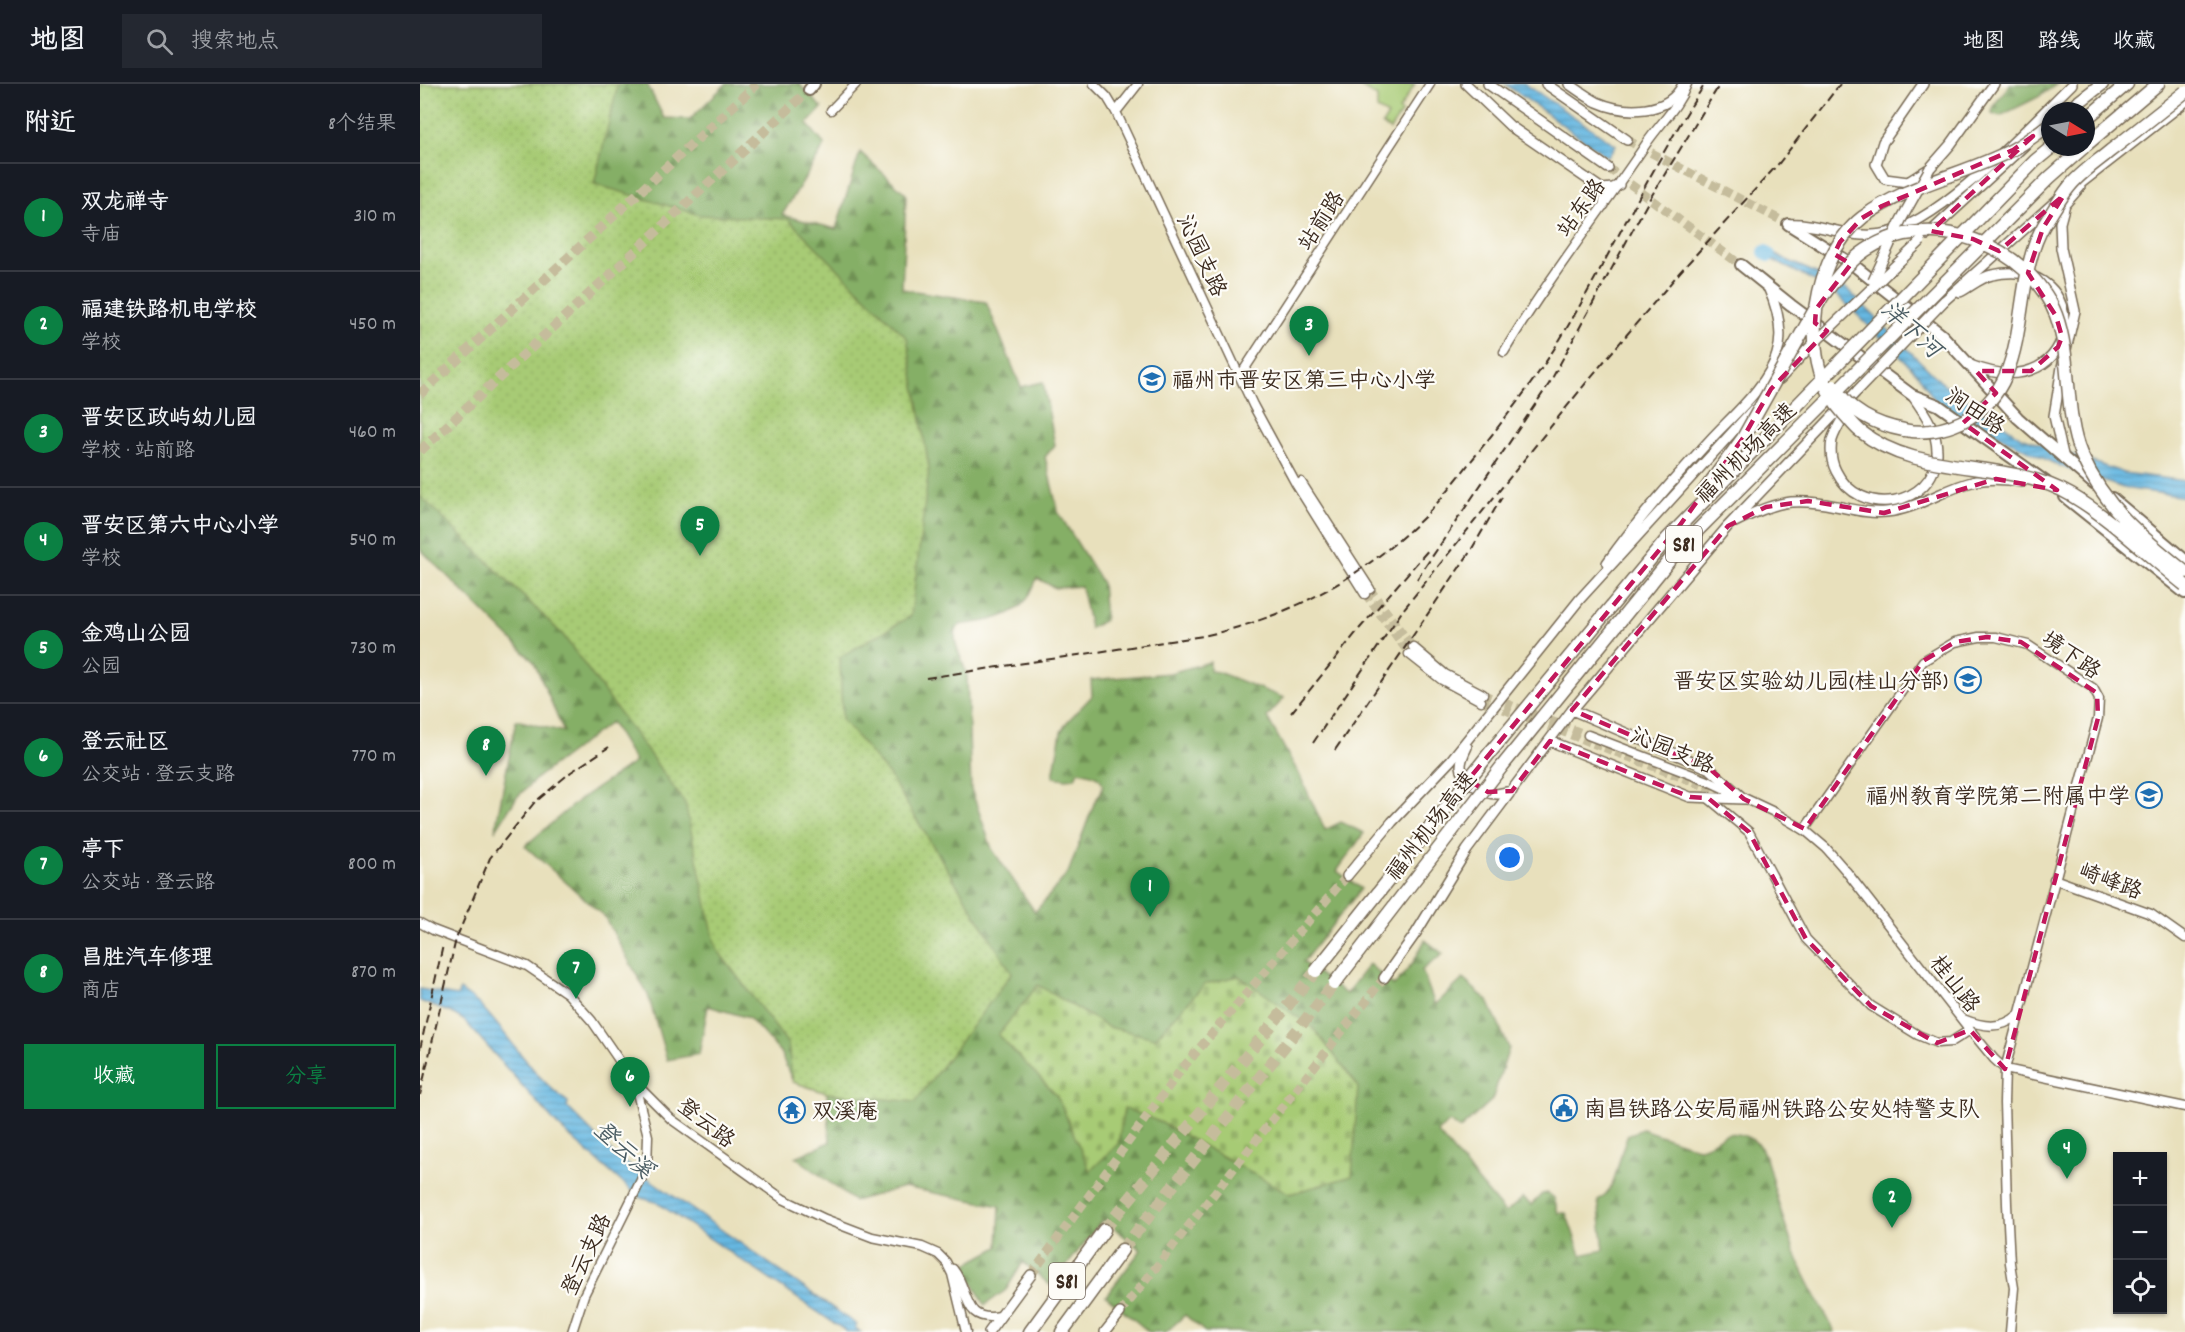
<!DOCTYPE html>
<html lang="zh">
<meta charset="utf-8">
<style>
:root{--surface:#171b24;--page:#242831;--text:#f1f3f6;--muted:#9ea1a6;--line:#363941;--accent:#0b8043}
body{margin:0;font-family:Dekko,"LXGW WenKai TC",sans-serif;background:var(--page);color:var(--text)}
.controls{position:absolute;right:18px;bottom:18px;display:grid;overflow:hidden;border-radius:0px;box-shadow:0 2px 4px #0004}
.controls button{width:54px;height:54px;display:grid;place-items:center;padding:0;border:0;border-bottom:2px solid var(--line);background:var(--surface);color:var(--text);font:30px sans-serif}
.compass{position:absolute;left:1621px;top:18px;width:54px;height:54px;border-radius:50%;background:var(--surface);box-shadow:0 2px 4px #0004;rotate:100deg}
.you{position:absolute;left:1090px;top:774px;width:21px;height:21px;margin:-15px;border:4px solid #fff;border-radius:50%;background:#1a73e8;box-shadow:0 0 0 9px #1a73e833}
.badge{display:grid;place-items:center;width:39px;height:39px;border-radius:50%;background:var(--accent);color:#fff;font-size:20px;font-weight:700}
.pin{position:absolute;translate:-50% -50px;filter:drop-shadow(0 2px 3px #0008)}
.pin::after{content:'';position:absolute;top:32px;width:21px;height:18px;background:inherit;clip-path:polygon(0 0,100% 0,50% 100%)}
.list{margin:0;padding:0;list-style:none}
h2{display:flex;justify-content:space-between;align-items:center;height:78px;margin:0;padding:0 24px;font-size:26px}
h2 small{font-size:20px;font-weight:400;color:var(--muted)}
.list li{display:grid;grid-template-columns:39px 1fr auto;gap:18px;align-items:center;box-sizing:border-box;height:108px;padding:0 24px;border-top:2px solid var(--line)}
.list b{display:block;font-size:22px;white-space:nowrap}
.list p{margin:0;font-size:20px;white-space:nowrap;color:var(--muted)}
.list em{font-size:20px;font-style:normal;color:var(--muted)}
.actions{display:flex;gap:12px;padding:18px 24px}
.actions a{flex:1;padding:14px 0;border:2px solid var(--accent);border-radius:0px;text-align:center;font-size:21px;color:var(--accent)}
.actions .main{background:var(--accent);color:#fff}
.icon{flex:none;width:33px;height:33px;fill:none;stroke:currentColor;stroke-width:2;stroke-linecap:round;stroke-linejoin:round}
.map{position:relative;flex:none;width:1765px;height:1248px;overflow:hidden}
header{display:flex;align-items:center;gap:36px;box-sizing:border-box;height:84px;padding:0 30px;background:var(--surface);border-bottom:2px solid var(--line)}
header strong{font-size:28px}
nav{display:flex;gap:33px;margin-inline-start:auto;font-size:21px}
.search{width:420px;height:54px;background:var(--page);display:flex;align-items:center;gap:15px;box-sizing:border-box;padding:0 21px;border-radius:0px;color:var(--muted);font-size:22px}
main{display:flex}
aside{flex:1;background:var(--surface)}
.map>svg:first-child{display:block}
</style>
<header>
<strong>地图</strong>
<div class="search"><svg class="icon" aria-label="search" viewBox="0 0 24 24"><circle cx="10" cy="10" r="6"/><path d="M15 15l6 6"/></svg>搜索地点</div>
<nav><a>地图</a><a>路线</a><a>收藏</a></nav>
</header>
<main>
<aside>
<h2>附近<small>8个结果</small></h2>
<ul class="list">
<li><span class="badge">1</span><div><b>双龙禅寺</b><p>寺庙</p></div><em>310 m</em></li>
<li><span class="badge">2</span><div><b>福建铁路机电学校</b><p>学校</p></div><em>450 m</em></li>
<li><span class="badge">3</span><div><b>晋安区政屿幼儿园</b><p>学校 · 站前路</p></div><em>460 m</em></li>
<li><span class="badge">4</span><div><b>晋安区第六中心小学</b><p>学校</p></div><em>540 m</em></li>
<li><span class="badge">5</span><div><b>金鸡山公园</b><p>公园</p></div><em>730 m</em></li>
<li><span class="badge">6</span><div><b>登云社区</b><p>公交站 · 登云支路</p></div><em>770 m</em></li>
<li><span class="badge">7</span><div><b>亭下</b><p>公交站 · 登云路</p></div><em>800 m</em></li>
<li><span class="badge">8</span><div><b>昌胜汽车修理</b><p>商店</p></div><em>870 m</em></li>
</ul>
<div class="actions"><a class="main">收藏</a><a>分享</a></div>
</aside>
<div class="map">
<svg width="1765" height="1248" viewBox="0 0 1765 1248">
<defs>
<pattern id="forest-firs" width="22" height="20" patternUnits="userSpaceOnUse" patternTransform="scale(1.5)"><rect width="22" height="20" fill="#85af66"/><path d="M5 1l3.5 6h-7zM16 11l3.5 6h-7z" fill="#6e8f53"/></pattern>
<pattern id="cemetery-stones" width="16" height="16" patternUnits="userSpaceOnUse" patternTransform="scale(1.5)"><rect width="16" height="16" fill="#a7cb75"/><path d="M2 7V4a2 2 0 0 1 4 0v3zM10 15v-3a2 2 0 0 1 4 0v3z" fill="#91ae65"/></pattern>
<pattern id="park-dots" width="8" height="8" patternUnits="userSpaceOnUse" patternTransform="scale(1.5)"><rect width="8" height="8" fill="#a7cb75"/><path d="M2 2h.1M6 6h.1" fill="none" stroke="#91ae65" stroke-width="1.8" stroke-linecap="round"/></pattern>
<pattern id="water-rules" width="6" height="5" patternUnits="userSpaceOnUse" patternTransform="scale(1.5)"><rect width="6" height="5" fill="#66b8e2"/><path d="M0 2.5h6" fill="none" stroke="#5596b7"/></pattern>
</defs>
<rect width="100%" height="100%" fill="#fdfcf7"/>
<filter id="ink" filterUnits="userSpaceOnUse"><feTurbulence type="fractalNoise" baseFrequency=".0167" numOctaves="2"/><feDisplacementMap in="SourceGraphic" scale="12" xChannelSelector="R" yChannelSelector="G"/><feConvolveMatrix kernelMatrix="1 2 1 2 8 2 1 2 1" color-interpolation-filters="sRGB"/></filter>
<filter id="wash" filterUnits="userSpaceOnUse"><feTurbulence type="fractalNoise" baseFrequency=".008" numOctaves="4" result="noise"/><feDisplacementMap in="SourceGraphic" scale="24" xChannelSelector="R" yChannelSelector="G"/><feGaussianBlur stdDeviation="1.35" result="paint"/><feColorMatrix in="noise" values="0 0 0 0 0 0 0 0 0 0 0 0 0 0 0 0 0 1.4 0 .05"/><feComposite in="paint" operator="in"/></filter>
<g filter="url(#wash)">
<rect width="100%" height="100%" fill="#e8e0bc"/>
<path fill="url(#forest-firs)" stroke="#606c42" stroke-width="1.5" d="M0,0H227L244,34L270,35L306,0H379L402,24L387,40L405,61L362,131L416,145L440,68L486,110L482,205L566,218L601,303L623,298L635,361L625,373L638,428L682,499L685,536L670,544L661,502L635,504L617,494C614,501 611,510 606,516C592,535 561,538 540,541C527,553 544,577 547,592L551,705L572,765L615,828L648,789L675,717C692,697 678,690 658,687L655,694L646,695L633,693L641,648L647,638L672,612L671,596L750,589L790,578V587L798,588L864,614L847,633L880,692L905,746L921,738L944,749L917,787L941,805L883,878L926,910L949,880L974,902L994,877L1005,856L1023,870L1002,886L1015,921L1043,895L1068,917L1089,964L1072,1016L1040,1045L1030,1038L1017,1048L1085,1129L1103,1114L1111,1121L1122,1110L1128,1109L1134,1114L1138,1129H1146L1161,1171L1184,1166L1178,1116C1199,1105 1197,1071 1208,1051L1222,1045L1278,1064C1296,1063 1301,1040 1329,1054C1345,1061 1348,1081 1352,1096C1360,1126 1369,1155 1381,1183C1391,1205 1404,1227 1415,1248H785L765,1231L746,1248H729L686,1212L721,1166L683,1135L631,1202L603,1178L586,1206L565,1221L543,1182L578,1163L580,1122L484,1103L434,1117L376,1073L410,1058L407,1009L373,998L360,968L329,934L288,922L279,970L247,976L228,911L184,832L105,762L160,715L215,678L191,638L118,693L97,713L75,747L96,636L144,648L114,578L0,465Z
M1590,0H1637L1618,13L1580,32L1572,29V24Z"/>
<path fill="url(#cemetery-stones)" stroke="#717a4a" stroke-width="1.5" d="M819,892L893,944L938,1002L932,1092L870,1110L740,1038L704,1024L698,1060L670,1087L637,1012L578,951L618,901L688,943L735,954L785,900Z"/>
<path fill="url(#park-dots)" stroke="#717a4a" stroke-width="1.5" d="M0,0H198L174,100L280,131L368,135L487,254L509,384L491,532L420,573L422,635L469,691L592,889L495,1018L407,1009L373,998L368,960L296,864L265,719L143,551L0,412Z"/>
<path fill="#a7cb75" stroke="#717a4a" stroke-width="1.5" d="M936,0H995L979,26L982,28L970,46L962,41L968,31L957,25V13Z"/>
<path fill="url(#water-rules)" stroke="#507180" stroke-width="1.5" d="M1085,0H1105L1196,61L1188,73Z
M1353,170L1416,198L1428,206L1520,297L1601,353L1704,389L1765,397V413L1703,404L1637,381L1518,321L1497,289L1416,210L1403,201L1350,175L1349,171Z
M0,905L37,912L40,906C47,911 56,917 62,923C92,955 113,993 148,1018L147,1023L195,1071L437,1241L435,1244L441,1248H427L236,1118L221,1114L213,1108L138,1042L45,937L32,929L0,917Z"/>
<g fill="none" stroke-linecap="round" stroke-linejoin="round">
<path stroke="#66b8e2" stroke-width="14" d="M1345,168L1349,171"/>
</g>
</g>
<g filter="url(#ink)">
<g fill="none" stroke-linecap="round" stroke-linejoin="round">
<path stroke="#c5bc9c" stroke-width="8" stroke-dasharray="8 4" stroke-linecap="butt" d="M950,505L993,563
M945,510L989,570
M1063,610L1168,651
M1061,617L1286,703L1312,712"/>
<path stroke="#c5bc9c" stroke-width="9" stroke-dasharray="9 4.5" stroke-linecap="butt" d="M1207,56L1368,140
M1188,84L1321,181
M611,1191L760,987L927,792
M700,1229L964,894"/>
<path stroke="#c5bc9c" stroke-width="10" stroke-dasharray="10 5" stroke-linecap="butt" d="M0,310L337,0
M0,367L389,6"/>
<path stroke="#c5bc9c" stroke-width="12" stroke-dasharray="12 6" stroke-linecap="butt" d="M684,1146L896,887
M702,1166L914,900"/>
<defs>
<path id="tertiary" d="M674,0L687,13L696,28L833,321L876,400L945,510
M411,26L436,0
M696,28L718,0
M1084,268C1127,196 1179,130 1226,60C1240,39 1258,24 1267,0
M820,292L1010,0
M881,398L950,505
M993,563L1025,590L1063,610
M989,570L1022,596L1061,617
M1168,651L1288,697L1354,728L1386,747L1406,764L1426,787L1550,946L1574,975L1585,985L1765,1023
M1288,714L1329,748L1386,855L1451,922L1498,951L1517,959L1531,958L1550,946
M1384,746L1503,577L1535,558L1559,553H1576L1608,561L1673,604L1679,615L1678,634L1585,985L1584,1019L1587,1120L1590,1179L1594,1204L1590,1248
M1634,795L1731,830L1765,854
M0,839L13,846L107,882L148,910L172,937L214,998L251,1035L363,1115L405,1135L452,1153L502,1163L518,1170L526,1178L532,1190L546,1248
M1543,935C1563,943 1581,946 1598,931
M533,1185C551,1207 541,1239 580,1232
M152,1248L164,1211L227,1084L228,1052L215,1001"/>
<path id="secondary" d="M1046,0L1090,42L1182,105L1193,104L1199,101
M1068,0L1188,84
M1126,0L1207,56
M1149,0C1158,6 1167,13 1177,18C1204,30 1249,31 1263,0
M1503,0L1463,58L1456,80L1465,95L1488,98L1510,84L1531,60L1574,0
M1620,44L1630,31
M1182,105L1185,113L1184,121
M1651,107L1765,18
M1368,140C1401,138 1429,156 1463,150C1521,139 1609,42 1652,0
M1507,151L1605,61
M1540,208C1550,203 1561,193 1572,191C1676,169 1667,327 1550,281
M1524,217L1637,116
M1360,295L1387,266
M1427,327C1422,336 1415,346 1412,356C1410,367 1411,377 1416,387C1439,435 1514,423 1517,370C1518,347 1504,328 1492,311
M1644,375L1634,332L1642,283L1655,227L1641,164L1640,139L1645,120L1660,103
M1315,438C1356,418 1370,413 1416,422C1432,425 1449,430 1466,428C1499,425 1524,404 1556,397C1571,394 1586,395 1602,398
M1187,479C1218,435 1254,395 1290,356C1312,332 1349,301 1357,270C1364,248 1357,223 1348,203
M1152,626L1290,685L1324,715
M1130,657L1270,713L1324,715
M1047,663C1044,669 1041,675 1041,682C1042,697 1063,710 1077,710C1082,709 1087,708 1092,707
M927,792L972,738L1031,676L1160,515L1339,319
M964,894L996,849L1047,766L1152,626L1308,442L1438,306
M569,1248L611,1191
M685,1248L700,1229"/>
<path id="primary" d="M1368,140L1432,180L1522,251L1598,334L1675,401
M1321,181L1371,221L1492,311L1518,321L1626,398
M1645,413L1765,509
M1692,414L1765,476"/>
<path id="trunk" d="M389,6L394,0"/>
<path id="motorway" d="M1647,27L1682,0
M1666,35L1707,0
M1666,61L1738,0
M610,1248L684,1146
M642,1248L702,1166"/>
</defs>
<use href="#tertiary" stroke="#786a55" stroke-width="11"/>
<use href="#secondary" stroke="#786a55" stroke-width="12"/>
<use href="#primary" stroke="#786a55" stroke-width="14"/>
<use href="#trunk" stroke="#786a55" stroke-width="14"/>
<use href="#motorway" stroke="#786a55" stroke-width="15"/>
<use href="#tertiary" stroke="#fff" stroke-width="8"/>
<use href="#secondary" stroke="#fff" stroke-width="9"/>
<use href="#primary" stroke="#fff" stroke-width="10"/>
<use href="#trunk" stroke="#fff" stroke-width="10"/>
<use href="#motorway" stroke="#fff" stroke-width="12"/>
<path stroke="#3b2a1e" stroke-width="2" stroke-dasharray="9 4.5" stroke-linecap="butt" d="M997,495L1129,300L1229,116L1300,0
M506,594L783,552C867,534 938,496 1000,437C1021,417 1038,393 1056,371C1085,334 1115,297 1139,257C1190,173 1231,83 1285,0
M871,629L940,544L1010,464
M893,659L983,526L1170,294L1260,188L1360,78L1420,0
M915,666L1050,468L1082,413
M0,965L23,861
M0,1011L36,855L70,774L114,719L151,688L189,663"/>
<defs>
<path id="secondary-bridge" d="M1453,197L1481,136L1510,84
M1387,266L1501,157
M1438,306L1524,217"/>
<path id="motorway-bridge" d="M1630,40C1618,49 1605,59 1592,66C1544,91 1488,100 1443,133C1412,157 1397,200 1395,237C1393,271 1401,305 1424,330C1429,335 1434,342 1440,347C1499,395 1586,373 1651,411C1692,435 1728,472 1765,501
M1414,302C1428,327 1456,341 1484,346C1503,350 1524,346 1541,338C1617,303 1588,202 1624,141C1632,129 1640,114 1649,103C1660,89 1677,78 1690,67C1715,48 1740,28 1765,8
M1282,410L1323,354L1402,213C1415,196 1428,178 1446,166C1510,123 1609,161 1636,231C1652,274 1644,330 1661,370C1685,424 1720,452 1765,488
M896,887L1068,671L1247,455L1615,77L1632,63
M914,900L1083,681L1257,467L1629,94L1664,63"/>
</defs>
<use href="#secondary-bridge" stroke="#786a55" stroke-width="12" stroke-linecap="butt"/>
<use href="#motorway-bridge" stroke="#786a55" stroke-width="15" stroke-linecap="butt"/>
<use href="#secondary-bridge" stroke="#fff" stroke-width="9"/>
<use href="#motorway-bridge" stroke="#fff" stroke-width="12"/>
</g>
</g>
<path fill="none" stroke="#c2185b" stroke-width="4.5" stroke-dasharray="12 8" stroke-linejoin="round" d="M1613,52L1511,147L1553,155L1579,167L1644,111L1623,144L1608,189L1636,232L1642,253L1638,263L1611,287H1556L1576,309L1543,339L1637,406L1576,395L1464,429L1388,417L1346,423L1308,442L1152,626L1290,685L1324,715L1385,745L1503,577L1535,558L1567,553L1601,558L1677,609L1678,634L1585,985L1550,946L1517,959L1451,922L1386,855L1329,748L1288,714L1270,713L1130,657L1092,707L1068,708L1048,696L1260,441L1323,354L1351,305L1407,247L1395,239L1396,225L1431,180L1414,170L1420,158L1442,134L1462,122L1593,66Z"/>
<defs>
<symbol id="school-ring" viewBox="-11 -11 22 22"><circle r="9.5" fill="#fdfcf7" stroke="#1f6fb2" stroke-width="1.5"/><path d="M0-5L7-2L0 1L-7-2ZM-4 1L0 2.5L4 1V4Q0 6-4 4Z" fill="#1f6fb2"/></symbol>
<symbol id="civic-ring" viewBox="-11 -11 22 22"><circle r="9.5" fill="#fdfcf7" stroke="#1f6fb2" stroke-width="1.5"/><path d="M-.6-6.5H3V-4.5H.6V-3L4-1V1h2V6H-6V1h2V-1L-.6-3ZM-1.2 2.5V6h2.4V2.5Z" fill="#1f6fb2"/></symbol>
<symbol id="temple-ring" viewBox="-11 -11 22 22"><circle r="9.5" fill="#fdfcf7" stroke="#1f6fb2" stroke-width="1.5"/><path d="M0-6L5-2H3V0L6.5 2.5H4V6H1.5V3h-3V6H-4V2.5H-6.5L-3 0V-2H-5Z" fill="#1f6fb2"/></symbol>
</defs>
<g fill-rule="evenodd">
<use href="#school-ring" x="717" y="280" width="30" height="30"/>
<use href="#school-ring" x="1533" y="581" width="30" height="30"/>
<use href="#school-ring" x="1714" y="696" width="30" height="30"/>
<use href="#civic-ring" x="1129" y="1009" width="30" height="30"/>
<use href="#temple-ring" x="357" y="1011" width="30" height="30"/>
</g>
<g text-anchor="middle" stroke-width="4.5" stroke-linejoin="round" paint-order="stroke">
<g fill="#fdfcf7" stroke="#75695f" stroke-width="1.5">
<rect x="1246" y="442" width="36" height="36" rx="4.5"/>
<rect x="629" y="1179" width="36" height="36" rx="4.5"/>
</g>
<g font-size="21" font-weight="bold" fill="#3b2a1e">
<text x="1264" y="467">S81</text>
<text x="647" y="1204">S81</text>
</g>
<g font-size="22" fill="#3b2a1e" stroke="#fdfcf7">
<text transform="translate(1160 123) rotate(-54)" y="8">站东路</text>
<text transform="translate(900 136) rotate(-57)" y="8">站前路</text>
<text transform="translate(783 171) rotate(65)" y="8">沁园支路</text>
<text transform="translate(1556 326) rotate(34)" y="8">涧田路</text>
<text transform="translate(1325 368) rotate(-45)" y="8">福州机场高速</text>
<text transform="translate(1652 570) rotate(35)" y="8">境下路</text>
<text transform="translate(1253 665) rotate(22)" y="8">沁园支路</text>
<text transform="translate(1010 741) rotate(-52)" y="8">福州机场高速</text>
<text transform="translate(1691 796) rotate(20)" y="8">崎峰路</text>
<text transform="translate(1536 899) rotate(52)" y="8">桂山路</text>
<text transform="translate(287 1038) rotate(38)" y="8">登云路</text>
<text transform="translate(165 1170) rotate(-65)" y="8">登云支路</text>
</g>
<g font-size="22" fill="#3b2a1e" stroke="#fdfcf7" text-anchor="start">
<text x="752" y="303">福州市晋安区第三中心小学</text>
<text x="1528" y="604" text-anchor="end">晋安区实验幼儿园(桂山分部)</text>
<text x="1710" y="719" text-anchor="end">福州教育学院第二附属中学</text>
<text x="1164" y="1032">南昌铁路公安局福州铁路公安处特警支队</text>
<text x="392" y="1034">双溪庵</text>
</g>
<g font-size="24" font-style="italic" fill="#4a5c63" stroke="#fdfcf7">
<text transform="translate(1492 245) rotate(42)" y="8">洋下河</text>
<text transform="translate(204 1065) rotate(43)" y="8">登云溪</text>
</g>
</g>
</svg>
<div class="controls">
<button>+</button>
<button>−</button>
<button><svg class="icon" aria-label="locate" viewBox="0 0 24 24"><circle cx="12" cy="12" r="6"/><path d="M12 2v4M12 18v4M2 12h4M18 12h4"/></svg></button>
</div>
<svg class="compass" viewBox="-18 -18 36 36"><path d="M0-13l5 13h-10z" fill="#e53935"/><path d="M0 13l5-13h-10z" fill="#9ea1a6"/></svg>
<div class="you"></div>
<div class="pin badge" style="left:730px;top:833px">1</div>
<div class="pin badge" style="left:1472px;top:1144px">2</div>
<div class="pin badge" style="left:889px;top:272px">3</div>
<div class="pin badge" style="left:1647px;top:1095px">4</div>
<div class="pin badge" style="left:280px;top:472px">5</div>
<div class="pin badge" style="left:210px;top:1023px">6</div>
<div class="pin badge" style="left:156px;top:915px">7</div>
<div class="pin badge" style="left:66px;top:692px">8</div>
</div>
</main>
